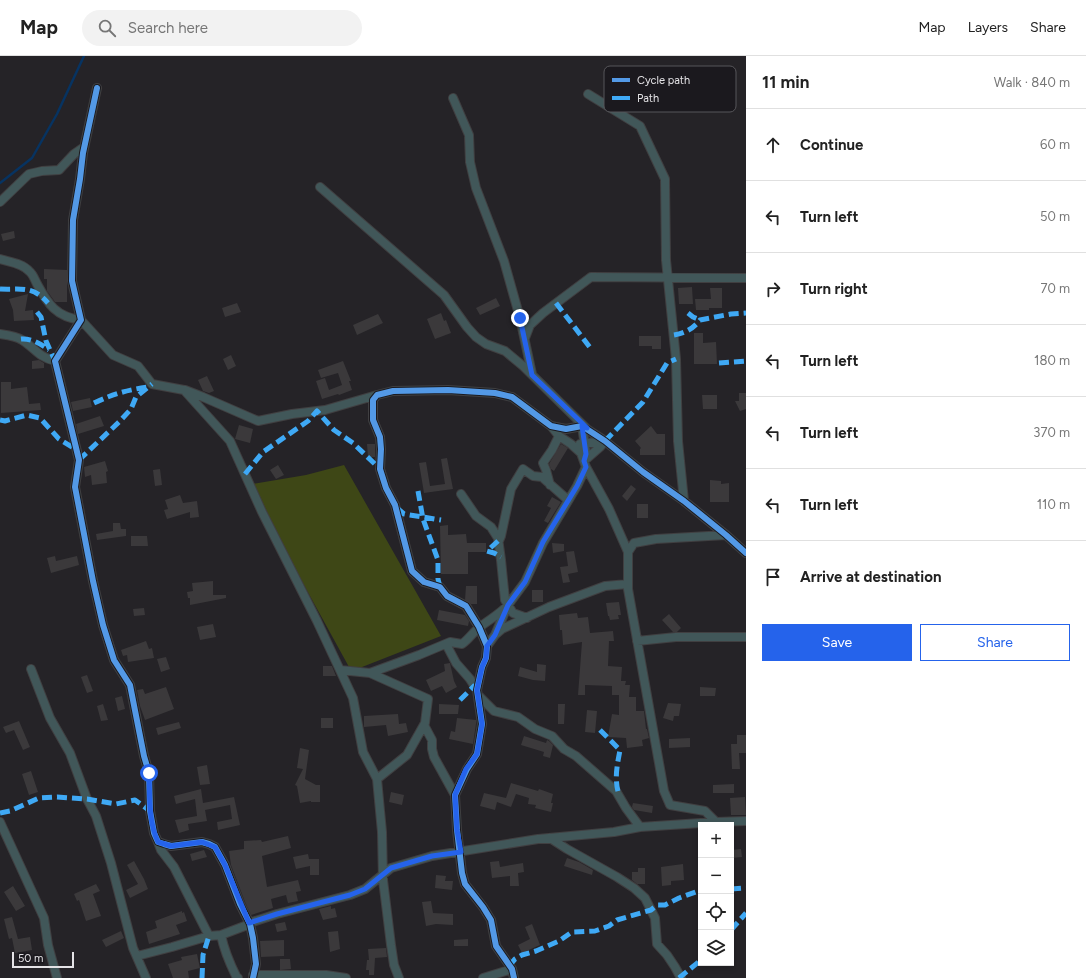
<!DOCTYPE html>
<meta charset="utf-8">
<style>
:root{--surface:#fff;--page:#f2f2f2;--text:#222;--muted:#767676;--line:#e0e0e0;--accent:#2563eb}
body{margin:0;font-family:Figtree,sans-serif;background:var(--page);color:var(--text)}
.controls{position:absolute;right:12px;bottom:12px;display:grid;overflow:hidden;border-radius:0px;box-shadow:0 2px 6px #0003}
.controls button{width:36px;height:36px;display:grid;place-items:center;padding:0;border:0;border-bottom:1px solid var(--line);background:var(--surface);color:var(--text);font:20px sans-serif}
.scale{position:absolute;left:12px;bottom:10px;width:62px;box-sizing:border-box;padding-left:4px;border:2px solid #e4e3e6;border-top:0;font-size:11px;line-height:14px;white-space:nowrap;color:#e4e3e6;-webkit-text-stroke:3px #1b191e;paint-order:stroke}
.stop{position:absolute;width:12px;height:12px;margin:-9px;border:3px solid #2563eb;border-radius:50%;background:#fff}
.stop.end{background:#2563eb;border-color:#fff;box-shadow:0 1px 4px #0008}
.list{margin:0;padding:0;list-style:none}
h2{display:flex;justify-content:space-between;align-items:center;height:52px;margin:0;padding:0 16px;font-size:17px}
h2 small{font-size:13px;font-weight:400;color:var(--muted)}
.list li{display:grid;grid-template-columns:26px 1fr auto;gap:12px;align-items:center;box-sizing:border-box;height:72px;padding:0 16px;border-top:1px solid var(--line)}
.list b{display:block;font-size:15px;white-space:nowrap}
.list em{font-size:13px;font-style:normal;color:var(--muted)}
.actions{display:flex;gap:8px;padding:12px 16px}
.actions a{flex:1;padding:9px 0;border:1px solid var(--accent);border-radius:0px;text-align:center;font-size:14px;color:var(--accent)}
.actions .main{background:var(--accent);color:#fff}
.icon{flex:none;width:22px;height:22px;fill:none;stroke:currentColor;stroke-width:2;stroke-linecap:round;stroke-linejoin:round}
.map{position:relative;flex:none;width:746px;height:922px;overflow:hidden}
header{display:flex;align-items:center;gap:24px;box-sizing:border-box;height:56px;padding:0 20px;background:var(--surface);border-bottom:1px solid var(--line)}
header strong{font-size:19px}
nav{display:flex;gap:22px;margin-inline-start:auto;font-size:14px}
.search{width:280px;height:36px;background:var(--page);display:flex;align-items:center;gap:10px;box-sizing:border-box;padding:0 14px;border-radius:22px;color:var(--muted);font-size:15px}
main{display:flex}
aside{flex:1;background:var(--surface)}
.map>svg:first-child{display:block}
</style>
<header>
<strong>Map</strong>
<div class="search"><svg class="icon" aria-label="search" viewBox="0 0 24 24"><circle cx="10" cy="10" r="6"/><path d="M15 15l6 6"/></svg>Search here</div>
<nav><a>Map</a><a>Layers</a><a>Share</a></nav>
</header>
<main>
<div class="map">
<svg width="746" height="922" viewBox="0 0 746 922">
<rect width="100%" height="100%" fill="#252327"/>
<path fill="#3e4716" d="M344,409L441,580L357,613L349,611L277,480L252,428L306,419Z"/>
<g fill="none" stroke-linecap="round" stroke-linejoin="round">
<path stroke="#073361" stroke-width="2.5" d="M0,127L32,102L57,58L84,0"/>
</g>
<path fill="#3b393b" d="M14,175L15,182L3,185L1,178Z
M44,213L67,214V246H55L50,239L47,235V223H44Z
M692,231L693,248H679L678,232Z
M710,232H722V252H709V254H696L695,243H711Z
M28,238L25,255L33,254L34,264L14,265L13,254L9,243Z
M496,242L500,250L480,259L476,252Z
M237,247L241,256L225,261L222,252Z
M441,257L444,265L446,264L451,277L435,283L427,263Z
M378,258L383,267L357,279L353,269Z
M694,277H703V287L716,286L717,308H694Z
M639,280H661V293H652V290H639Z
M231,299L236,310L228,314L223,303Z
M39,304L44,307V312L32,313V305Z
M343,305L351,325H349L352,334L339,339L338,338L322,343L316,325L325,322L329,334L342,329L338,317L321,322L318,314Z
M207,320L214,335L209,337L203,335L198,324Z
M1,326H11V333L27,331L29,348L40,347L41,354L1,357Z
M739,337H746V353L740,355L735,345H739Z
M702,339H717V353H703Z
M90,342L92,351L73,355L71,346Z
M100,360L104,370L78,378L76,368Z
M239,369L253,373L250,387L235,383Z
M651,370L657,378H665V399H640V393L641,392L635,385Z
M367,388H375V401H368Z
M561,388L568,392L554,415L551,413L549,408Z
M447,402L453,433L431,436L430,430L445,428L441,403Z
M105,405L108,415L106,416L107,427L92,429L91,419L85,421L84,411Z
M426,406L431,436L424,437L419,407Z
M278,409L284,419L276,423L270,414Z
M160,413L162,429L155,430L153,414Z
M710,424L721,425V428L729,427V446H710Z
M631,429L636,433L627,445L622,440Z
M180,439L183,447L197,445L199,461L190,462V456L167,463L164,454L168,453L165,444Z
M552,441L561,446L548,467L544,465L551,452L547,450Z
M637,448H648V462H637Z
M113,467H120L121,473H126V480L97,484L96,478L113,475Z
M448,469V479L466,478L467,487H486V496H468V518H441L440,470Z
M131,480H147L148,490H131Z
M552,487L564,488V495L553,497Z
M574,495L578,516L568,518L570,526L563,527L560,511L568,510L566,496Z
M55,500L56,505L77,500L79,509L51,517L47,502Z
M213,525V539H226V542L190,549V542H188L187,536L193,535L192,527Z
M466,530H477V548H471L465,544Z
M532,534H543V546H532Z
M619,546L621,559H618L619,563L610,564L609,560H608L606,547Z
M144,552L145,559L134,560L133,553Z
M439,554L465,559L469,565L468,570L437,564Z
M577,557L578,562L588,561L590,577L613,575L614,585H609L608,610L622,611L621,625H626L625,629H630L629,641H636V655H644L646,673H647L649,682L642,684L643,690L627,692L626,682L608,681L612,658L619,659V639H612V630L585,629V639H578L582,586L563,589L562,574H560L559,559Z
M669,558L681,572L677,576H673L662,564Z
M213,568L216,581L200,584L197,571Z
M146,585L149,593L152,592L154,602L128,606L127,599L123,600L121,594Z
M166,601L170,613L161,616L157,603Z
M450,607L454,625L457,631L446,637L442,630L431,635L426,624L445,615L444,608Z
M537,608L546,609L545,625L533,624L518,620L520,611L537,616Z
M323,610H332L336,620H323Z
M87,619L93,635L87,637L81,621Z
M166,631L174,653L145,664L140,650L137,634L143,633L145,638Z
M700,631L716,632L715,640H700Z
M122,640L125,653L118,655L115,642Z
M668,647L681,648L679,660H674L673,665L663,662Z
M103,648L108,664L101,665L97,650Z
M439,648L459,649L458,658H439Z
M558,648H565L564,668H558Z
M587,654L597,655L595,677L585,676Z
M398,658L399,668L406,667L408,676L388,680L386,669L364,671V660Z
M321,662H333V672H321Z
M457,662L476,664V668L473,688L449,683L451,675L455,676Z
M19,665L30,691L23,694L14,674L6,677L3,671Z
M179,666L181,672L158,679L156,672Z
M737,679H746V697H739L740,713H732L731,688H737Z
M524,680L546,687L547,684L549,685L553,689L550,702L543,700L544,696L521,689Z
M690,682V691L669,692V683Z
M300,692L309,694L305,723L316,729H320V746H311V745L300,747L297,730L295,729L303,713L297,712Z
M207,709L210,728L200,729L197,711Z
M31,715L38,736L29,739L22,718Z
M511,727L538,735L539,733L553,738L551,747H553L551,756L535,752L536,749L528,748L529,742L516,738L511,751L497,746L495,754L480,750L484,737L506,742Z
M734,728V737H713V729Z
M201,733L203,747L234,741L240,769L218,774L217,766L232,763L230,749L205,754L207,765L188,768L189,774L179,777L175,764L197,760L195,743L176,748L174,740Z
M391,736L404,739L402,749L389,746Z
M745,741L746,759H731L730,742Z
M633,747L653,750L652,757L634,754L632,751Z
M288,780L291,792L262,800L267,831L298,824L301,835L296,836L298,845L288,847L286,839L271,843L273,852L251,859L245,846L231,809L229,795L244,793V785L261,784L262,786Z
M741,793L742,801L731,802V794Z
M204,794L207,801L192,805L190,798Z
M308,798L309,803H319V819H310V810L296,813L293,801Z
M567,802L579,806L593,814L592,819L564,810Z
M134,805L144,823L148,833L130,842L126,834L138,828L127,809Z
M499,805L500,811L523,807L524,816L518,817L519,830H510V820L492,822L490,806Z
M683,808L684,824L671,825V829L662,830L661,811Z
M638,812H645V828H637L632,824V816H638Z
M436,819L446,820L445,825H453L452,834L435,832Z
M96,828L100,835L93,838L101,860L86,865L79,844L77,845L74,838Z
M13,830L25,850L16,855L4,836Z
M431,845L433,857L453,858V869L436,868L426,870L422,846Z
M331,850V853L335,852L337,861L323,864L319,853Z
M182,855V857L184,856L187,865L176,869L180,878L149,888L146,876L157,872L155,865Z
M12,861L18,883L30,881L32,894L15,897L12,882L9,883L4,863Z
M285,866L287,874L277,876L275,868Z
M532,868L540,889L522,897L518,889L530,883L525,871Z
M121,875L124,882L106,891L102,884Z
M338,875L340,893L330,896L328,876Z
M468,883V890H454V884Z
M284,884V900L261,901L260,885Z
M386,892L387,901L375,902L374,919H369V914H366L367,904H369L368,893Z
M197,898L200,912L188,915L189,922H173L168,908L182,904L181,901Z
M280,903H290L291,913L280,914Z"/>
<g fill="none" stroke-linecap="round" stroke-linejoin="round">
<defs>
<path id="street" d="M97,32L83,97L80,123L73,164L72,225L81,264L55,305L79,404L75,431L93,525L103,569L114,604L130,629L144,700L149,717L150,755L154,777L158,786L164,788L171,790L202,786L209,788L215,791L225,809L240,848L250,868L253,882L256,908L253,922
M588,38L640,70L665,123L666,204L676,303L678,385L684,445
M453,42L469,79L470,106L476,132L504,205L520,262L532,318
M320,131L444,239L467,271L476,281L486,288L505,295L523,310L586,372
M0,146L29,118L42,115L59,114L74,98L84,91
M0,203C9,206 22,207 29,215C33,218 35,224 37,228C48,248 56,261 81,264L113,299L138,310L152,328L184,334L230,385L262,456L317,565L353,642L363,696L377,723
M0,278C7,279 16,280 22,284C35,292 38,301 55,305
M525,282L530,269L543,257L591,221L746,222
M185,334L203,341L258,365L292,358L325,354L377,339
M551,370L559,380L571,388L581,397L586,411L609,453L628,496
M582,370L586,397L584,405L600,391L605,385
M580,388L605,385
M550,429L546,414L543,407L552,394L559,380
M461,438L476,460L491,471L498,482L501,504L505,544L513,557L527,562
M726,479L656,483L634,487L628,496V533L664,735L670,749L705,755L716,766L746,765
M498,487L501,480L511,433L523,413L533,420L542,421L568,444
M495,579L508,549L525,526L543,487L577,430L586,411
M637,585L676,581H746
M446,588L456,607L470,623L477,634
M487,590L495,579L502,573L549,551L605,530L628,528
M31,613L50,662L70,697L87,743L96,760L111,807L133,892L146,922
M340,614L370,617
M478,639L494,655L518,661L535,673L552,680L564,693L576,700L616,735L626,752L640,771
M424,669L432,684V693L434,701L455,739
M0,766L44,862L48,889L57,922
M550,782L567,793L617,821L634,832L645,842L655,862L657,888L667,899L675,911L681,922
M158,786L161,794L174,811L209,880
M249,867L277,858L350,839L365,833L391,812L432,800L538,783L614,776L640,771L716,766
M221,879C224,894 230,908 237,922H238
M137,900L172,891L209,880L221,879L250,868
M253,919H326L346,922
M399,922L394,909L391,889L383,824L382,776L377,723L407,699L425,667L428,643L370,617L419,599L450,586L462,588C469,583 474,575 480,571C490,563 500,558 508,549
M483,922L512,913
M514,922L512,913L496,890L491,864L483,851L465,828L462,817L457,774L455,739L467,713L477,698L482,668L477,634L482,611L486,602L487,590L479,571L466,550L447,540L440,531L424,526L412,515L395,449L386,432L380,413L381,393L380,381L373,364V344L377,339L393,335L448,334L495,337L512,341L551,370L566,373L582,370L605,385L643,416L684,445L726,479L746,497"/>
</defs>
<use href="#street" stroke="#403f41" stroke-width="10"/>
<use href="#street" stroke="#415759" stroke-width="8"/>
<path stroke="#3fa9f5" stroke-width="5" stroke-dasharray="10 5" stroke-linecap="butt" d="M0,233C22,234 32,229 48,247
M556,247L592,294
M37,256L41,261L46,285L55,305
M688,257L693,261L700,264
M674,279C685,277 693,273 700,264L731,258L746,257
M21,283C31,282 41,288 49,294
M719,307L746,305
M94,347C113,338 127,334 148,331
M0,364L5,365L27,359L40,362L59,383L77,394
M605,385L643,346L667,307L676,303
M79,404L120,365L131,353L136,341L152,328
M245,418L263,396L308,365L317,355L334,374L353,387L380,413
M418,435L423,463L438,504V523L440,531
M397,452L404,458L441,464
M498,485L487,495L494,497L501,501
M460,644L475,629
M600,674L620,694C617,710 614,723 619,739
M0,757L10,755L39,742L57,741L87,743L116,748L135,744L150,755
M731,833L746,832
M731,874L746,857
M509,910L515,903L522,899L536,895L559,885L572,876L595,875L609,870L617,864L651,854L657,849H665L679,842L701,834
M202,922L203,899L209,880
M679,922L701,904"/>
<defs>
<path id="cycleway" d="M97,32L83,97L80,123L73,164L72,225L81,264L55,305L79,404L75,431L93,525L103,569L114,604L130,629L144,700L149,717L150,755L154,777L158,786L164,788L171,790L202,786L209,788L215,791L225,809L240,848L250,868L253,882L256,908L253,922
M514,922L512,913L496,890L491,864L483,851L465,828L462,817L457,774L455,739L467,713L477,698L482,668L477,634L482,611L486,602L487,590L479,571L466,550L447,540L440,531L424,526L412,515L395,449L386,432L380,413L381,393L380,381L373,364V344L377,339L393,335L448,334L495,337L512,341L551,370L566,373L582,370L605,385L643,416L684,445L726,479L746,497"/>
</defs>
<use href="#cycleway" stroke="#1b191e" stroke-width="8"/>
<use href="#cycleway" stroke="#5399e6" stroke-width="6"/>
</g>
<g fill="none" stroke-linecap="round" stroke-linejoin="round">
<path stroke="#2563eb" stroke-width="5" d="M149,717C150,740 148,765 158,786L171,790L202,786L215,791L225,809L249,867L277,858L350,839L365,833L391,812L432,800L461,796L457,774L455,739L466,713L477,698L482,668L477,634L482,611L486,602L487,590L495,579L508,549L525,526L543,486L577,430L586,411L584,405L586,398L582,370L587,372L532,319L520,262"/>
</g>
<rect x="604" y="10" width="132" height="46" rx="6" fill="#1b191e" stroke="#57565a" stroke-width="1"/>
<rect x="612" y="22" width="18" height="4" fill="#5399e6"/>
<rect x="612" y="40" width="18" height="4" fill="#3fa9f5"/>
<g font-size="11" fill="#e4e3e6">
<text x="637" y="28">Cycle path</text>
<text x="637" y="46">Path</text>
</g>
</svg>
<div class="controls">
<button>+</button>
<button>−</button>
<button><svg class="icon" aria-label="locate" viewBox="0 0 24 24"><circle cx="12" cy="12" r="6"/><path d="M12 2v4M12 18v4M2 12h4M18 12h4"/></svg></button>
<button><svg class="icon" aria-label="layers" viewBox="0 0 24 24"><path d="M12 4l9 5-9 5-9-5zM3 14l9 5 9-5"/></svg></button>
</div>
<div class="scale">50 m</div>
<div class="stop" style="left:149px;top:717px"></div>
<div class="stop end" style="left:520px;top:262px"></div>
</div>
<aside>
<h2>11 min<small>Walk · 840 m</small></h2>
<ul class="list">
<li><svg class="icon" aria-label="ahead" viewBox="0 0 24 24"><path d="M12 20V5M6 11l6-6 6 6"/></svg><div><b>Continue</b></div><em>60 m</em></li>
<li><svg class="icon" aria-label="left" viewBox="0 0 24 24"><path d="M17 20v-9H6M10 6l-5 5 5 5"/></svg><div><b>Turn left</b></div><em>50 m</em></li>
<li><svg class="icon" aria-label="right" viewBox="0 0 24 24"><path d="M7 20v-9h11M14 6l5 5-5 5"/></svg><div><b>Turn right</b></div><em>70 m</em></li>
<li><svg class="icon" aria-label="left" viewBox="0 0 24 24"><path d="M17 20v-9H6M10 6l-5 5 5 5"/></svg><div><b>Turn left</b></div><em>180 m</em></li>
<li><svg class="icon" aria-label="left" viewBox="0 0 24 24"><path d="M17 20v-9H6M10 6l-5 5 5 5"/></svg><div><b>Turn left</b></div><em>370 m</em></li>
<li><svg class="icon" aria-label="left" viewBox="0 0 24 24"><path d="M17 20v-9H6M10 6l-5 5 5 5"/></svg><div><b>Turn left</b></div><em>110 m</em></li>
<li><svg class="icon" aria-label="arrive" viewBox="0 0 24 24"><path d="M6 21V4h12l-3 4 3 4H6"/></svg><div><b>Arrive at destination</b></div></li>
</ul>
<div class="actions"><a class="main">Save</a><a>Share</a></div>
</aside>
</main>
